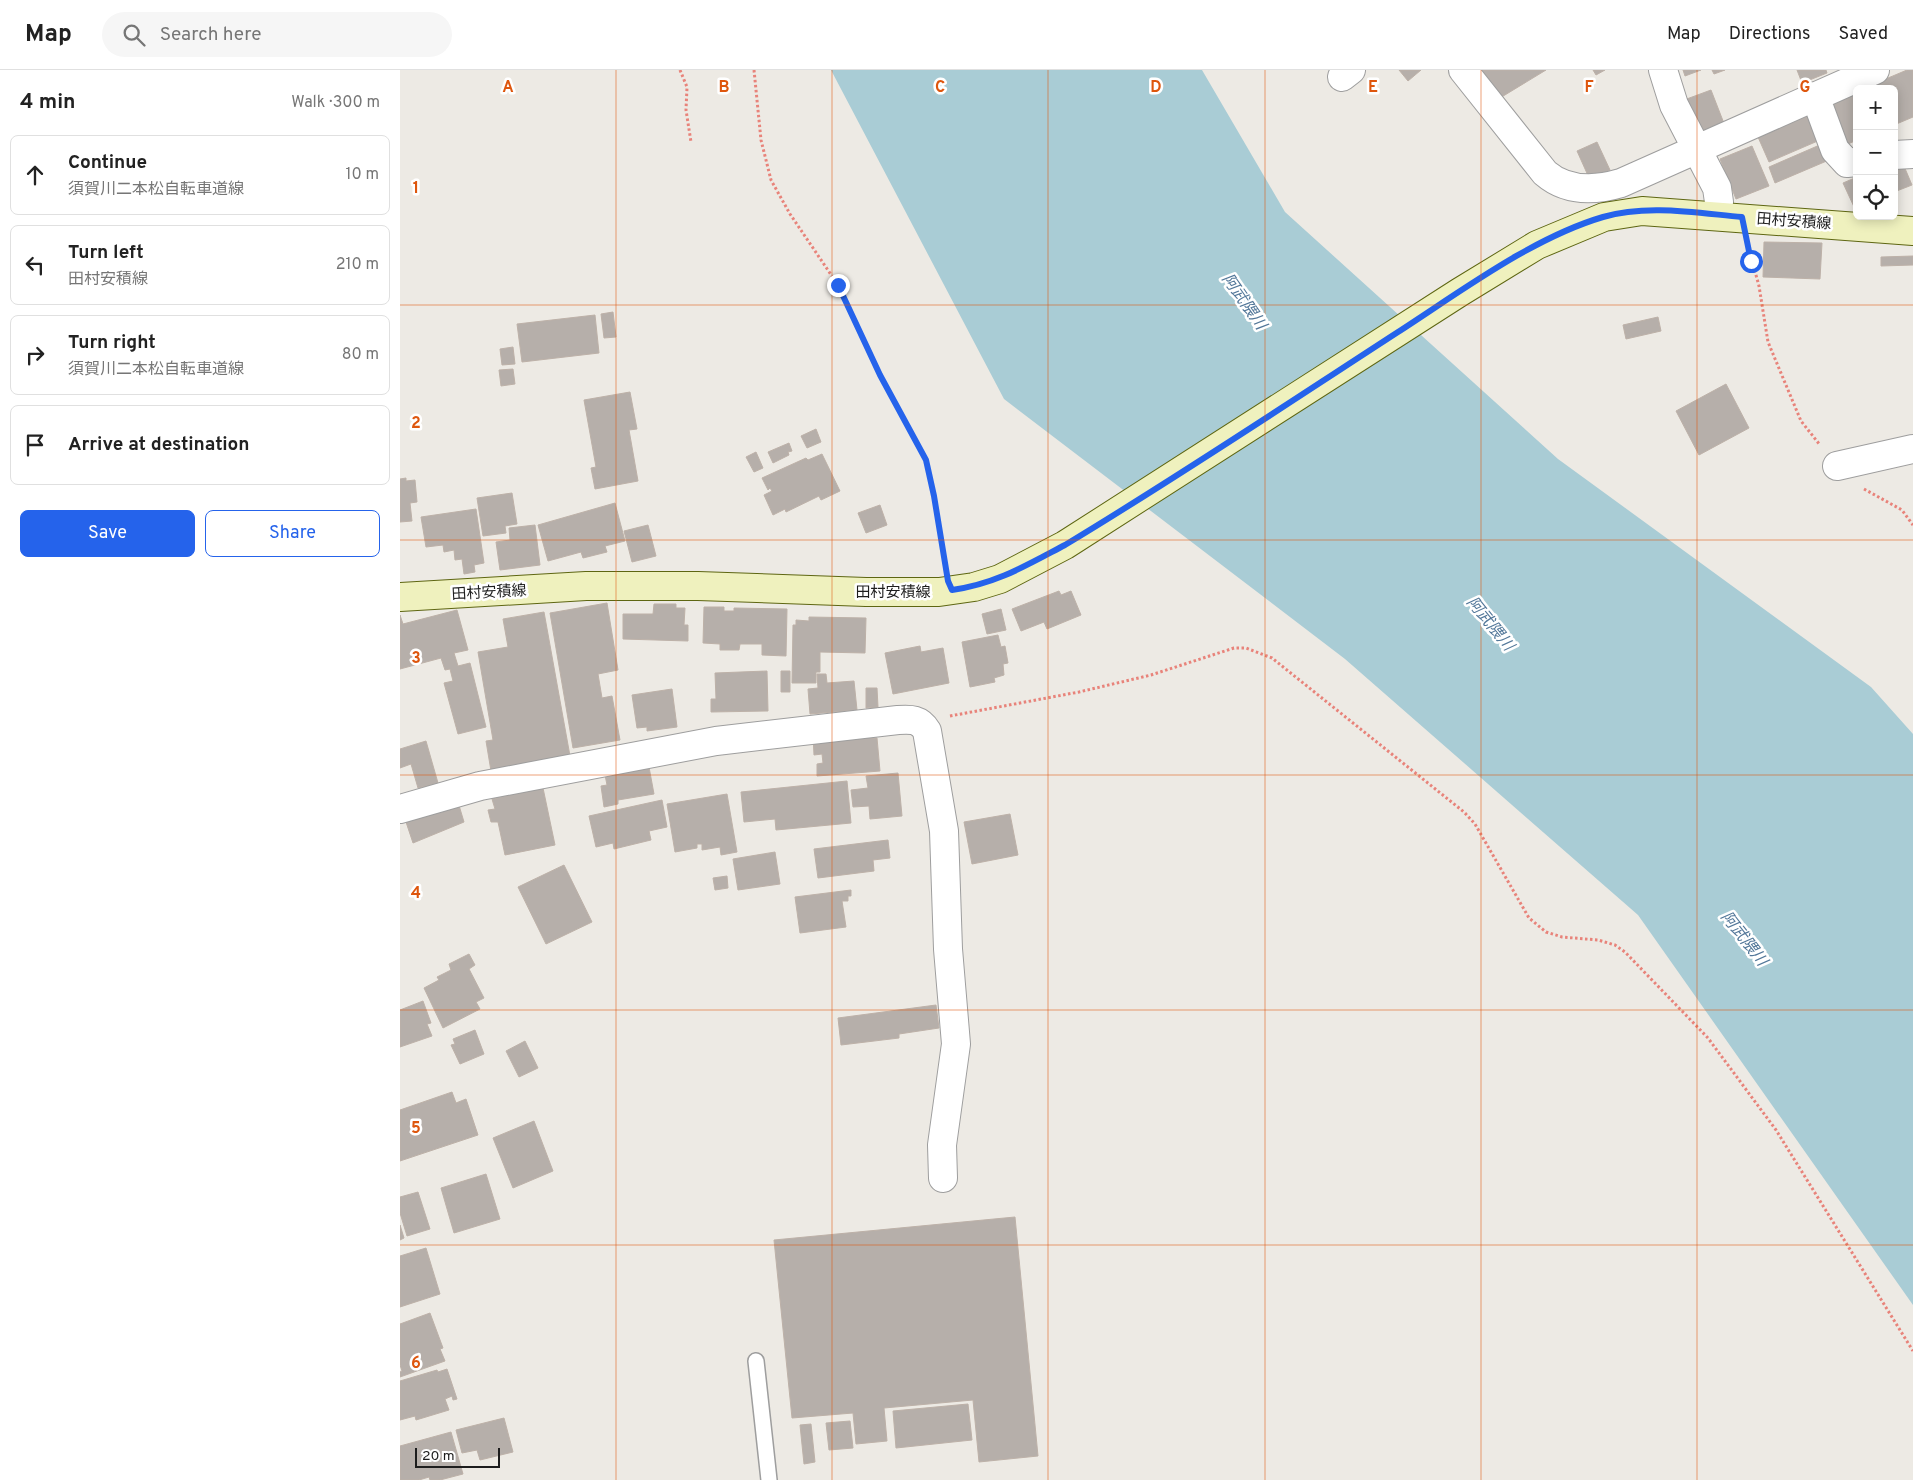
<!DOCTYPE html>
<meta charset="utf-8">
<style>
:root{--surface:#fff;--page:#f6f6f6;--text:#222;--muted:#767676;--line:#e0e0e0;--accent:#2563eb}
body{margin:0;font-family:Overpass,"Noto Sans JP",sans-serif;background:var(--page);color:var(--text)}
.controls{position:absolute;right:15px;top:15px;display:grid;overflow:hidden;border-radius:8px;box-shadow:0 2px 12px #0003}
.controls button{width:45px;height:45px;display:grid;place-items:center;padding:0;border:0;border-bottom:1px solid var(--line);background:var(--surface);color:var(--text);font:25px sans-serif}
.scale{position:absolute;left:15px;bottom:12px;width:85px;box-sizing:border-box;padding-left:5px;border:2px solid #1d1d1d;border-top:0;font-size:14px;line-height:18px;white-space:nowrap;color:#1d1d1d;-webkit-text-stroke:4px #fff;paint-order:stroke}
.stop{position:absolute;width:15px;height:15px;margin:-11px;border:4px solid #2563eb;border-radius:50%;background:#fff}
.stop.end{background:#2563eb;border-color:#fff;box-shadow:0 1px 5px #0008}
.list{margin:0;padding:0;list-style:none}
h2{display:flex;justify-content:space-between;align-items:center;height:65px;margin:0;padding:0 20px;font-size:21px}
h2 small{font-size:16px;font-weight:400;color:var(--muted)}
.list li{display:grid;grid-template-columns:32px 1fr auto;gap:15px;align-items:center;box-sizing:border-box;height:80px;margin:0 10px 10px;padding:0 10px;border:1px solid var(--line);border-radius:8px}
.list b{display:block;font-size:19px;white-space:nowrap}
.list p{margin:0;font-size:16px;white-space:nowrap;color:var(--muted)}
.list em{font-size:16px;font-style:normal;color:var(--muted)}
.actions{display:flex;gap:10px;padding:15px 20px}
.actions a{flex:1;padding:11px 0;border:1px solid var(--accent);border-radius:8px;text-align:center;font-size:18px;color:var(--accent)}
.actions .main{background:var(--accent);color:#fff}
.icon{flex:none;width:28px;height:28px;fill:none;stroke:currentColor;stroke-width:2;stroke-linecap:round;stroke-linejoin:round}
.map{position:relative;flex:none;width:1513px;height:1410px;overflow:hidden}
header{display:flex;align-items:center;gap:30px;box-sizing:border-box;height:70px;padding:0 25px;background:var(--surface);border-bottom:1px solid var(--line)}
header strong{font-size:24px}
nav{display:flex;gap:28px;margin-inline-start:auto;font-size:18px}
.search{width:350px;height:45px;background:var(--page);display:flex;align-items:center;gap:12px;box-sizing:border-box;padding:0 18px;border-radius:28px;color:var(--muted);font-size:19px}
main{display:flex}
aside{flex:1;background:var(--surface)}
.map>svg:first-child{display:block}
</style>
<header>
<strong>Map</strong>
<div class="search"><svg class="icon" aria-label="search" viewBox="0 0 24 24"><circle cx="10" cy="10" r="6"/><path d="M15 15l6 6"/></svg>Search here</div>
<nav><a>Map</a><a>Directions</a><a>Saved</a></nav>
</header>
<main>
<aside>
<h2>4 min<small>Walk · 300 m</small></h2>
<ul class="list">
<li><svg class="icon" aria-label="ahead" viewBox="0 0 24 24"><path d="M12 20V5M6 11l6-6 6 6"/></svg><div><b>Continue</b><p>須賀川二本松自転車道線</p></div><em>10 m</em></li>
<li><svg class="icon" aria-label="left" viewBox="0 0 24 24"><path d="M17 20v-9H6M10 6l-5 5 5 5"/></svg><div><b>Turn left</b><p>田村安積線</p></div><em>210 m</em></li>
<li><svg class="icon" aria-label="right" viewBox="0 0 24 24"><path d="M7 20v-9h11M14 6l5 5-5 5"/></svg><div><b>Turn right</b><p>須賀川二本松自転車道線</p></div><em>80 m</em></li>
<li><svg class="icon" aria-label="arrive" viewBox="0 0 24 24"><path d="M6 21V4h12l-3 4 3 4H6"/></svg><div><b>Arrive at destination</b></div></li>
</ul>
<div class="actions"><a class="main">Save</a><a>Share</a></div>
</aside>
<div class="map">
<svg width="1513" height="1410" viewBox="0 0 1513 1410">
<rect width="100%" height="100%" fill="#edeae4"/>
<path fill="#a9ccd5" d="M431,0H802L885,142L1158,389L1471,617L1513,664V1235L1238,845L945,589L604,329Z"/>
<path fill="#b6afaa" stroke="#bdb1a8" d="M999,0H1021L1008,11Z
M1076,0H1146L1095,31Z
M1193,0H1205L1196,5Z
M1283,0H1301L1285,6Z
M1312,0H1325L1314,4Z
M1397,0H1426L1427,3L1402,13Z
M1507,0H1513V47L1494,55V19H1462Z
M1311,20L1325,56L1298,66L1284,30Z
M1457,21V70L1448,74L1430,32Z
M1410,45L1420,70L1369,92L1358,67Z
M1197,72L1210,100L1190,110L1177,81Z
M1422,74L1429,90L1375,113L1369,97Z
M1352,76L1369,116L1336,129L1320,89Z
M1501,89L1512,115L1494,122V91Z
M1457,107V138L1455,139L1443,113Z
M1364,172L1422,173L1420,209L1363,207Z
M1513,186V195L1481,196V187Z
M213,242L216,267L204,268L201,244Z
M195,245L199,283L122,292L117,254Z
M1258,247L1261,261L1226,269L1223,255Z
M113,277L115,294L102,295L100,279Z
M113,299L115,314L101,316L99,300Z
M1326,314L1349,358L1299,385L1276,341Z
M230,322L237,359L229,360L238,411L195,419L191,398L196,397L184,330Z
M416,359L421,372L407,378L401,366Z
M389,373L392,381L388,382L389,385L373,393L368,382Z
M356,382L363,398L354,402L346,387Z
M422,384L440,421L421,430L419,426L386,442L385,439L373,445L364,425L372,421L370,418L368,420L362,408L406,388L408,390Z
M6,408V411L15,410L17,432L10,433L12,451L0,452V409Z
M112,423L117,454L105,456L106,463L83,466L77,428Z
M215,433L225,471L205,476L207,482L183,488L181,482L148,491L138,455Z
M480,435L487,455L466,463L458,443Z
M76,439L84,493L74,495L75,502L64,504L62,489L55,490L54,480L44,482L43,475L26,477L21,447Z
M135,455L140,495L100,500L96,472L110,470L109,458Z
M248,455L256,486L232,492L224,461Z
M659,521L661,525L671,521L681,545L647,559L644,552L621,561L612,539Z
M207,533L218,600L198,604L202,628L212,626L220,670L173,678L150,543Z
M254,534H276V538H285L284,555H288V571L223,569V544H253Z
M304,537H324V541H334V538L387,539L386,586L362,585V574H340L339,580H320V574L303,573Z
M601,539L606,560L587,564L582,544Z
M57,540L68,580L54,583L58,596L70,593L86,657L58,664L44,613L53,611L50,599L45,600L41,588L0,599V545L3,554Z
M144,542L170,686L91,701L86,671L93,670L78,582L108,577L103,549Z
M409,547L466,548L465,583L420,582V602H416V613H392L393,555H396V550L409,551Z
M598,565L601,577L605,576L608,593L603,594L604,605L594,608L595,612L570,617L562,572Z
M520,576L521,582L543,578L549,613L493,624L485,583Z
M367,601L368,641L311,642V629H316L315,603Z
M381,601H390V622H381Z
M417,604H426L427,613L454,611L457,640L410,644L408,619L418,618Z
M466,618H477L478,637L466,638Z
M272,619L277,657L247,661V657L237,658L232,625Z
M470,664V668H477L480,701L417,706V694L423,693L422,684L414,685L413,666Z
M26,671L38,713L18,718L11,694L0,698V679Z
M249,697L254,724L218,730V734L204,737L201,716L207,715L204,700Z
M498,703L502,746L470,749L469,736L453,737L451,720L468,718L466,706Z
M447,711L451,753L376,760L375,749L344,752L341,722Z
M143,718L155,775L105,785L98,752H91L88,740L95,739L92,729Z
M327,724L337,782L321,785L320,777L302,780V774H297V778L275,782L267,734Z
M262,730L267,757L249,761L251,770L214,779L213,773L196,777L189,746Z
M58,732L64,752L13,773L5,749Z
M610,744L618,785L572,794L564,752Z
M488,770L490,788L473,790L474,801L418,808L414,779Z
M375,782L380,814L338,820L333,789Z
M164,795L192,852L146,874L118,817Z
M327,806L328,818L315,820L313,808Z
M451,820V826H448V831H442L446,857L400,863L395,827Z
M69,884L75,895L69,899L84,928L76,932L80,939L43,958L24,918L39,910L37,907L51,900L49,894Z
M23,931L31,953L27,954L32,966L0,977V940Z
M536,935L539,958L499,964V968L441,975L438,948Z
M75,960L84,984L60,994L51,975L55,974L53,969Z
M125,971L138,998L119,1007L106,981Z
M52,1022L56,1033L66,1029L78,1065L0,1091V1040Z
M134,1051L153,1101L113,1118L93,1068Z
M86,1104L100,1149L54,1163L41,1118Z
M18,1122L30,1159L7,1166L0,1143V1127Z
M615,1147L638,1386L579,1392L573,1330L484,1338L487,1371L456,1374L453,1343L392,1348L374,1170Z
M0,1155L4,1168L0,1170Z
M26,1178L40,1224L0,1237V1186Z
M30,1243L43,1278L40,1279L45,1291L0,1307V1302L2,1301L0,1295V1254Z
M47,1299L57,1329L53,1330L52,1326L45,1329L49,1340L16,1350L15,1346L0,1350V1311L37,1300L38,1302Z
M568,1334L572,1370L496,1378L493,1341Z
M104,1348L113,1382L80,1390L77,1380L62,1383L56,1360Z
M450,1351L453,1378L429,1380L426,1353Z
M411,1354L415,1392L404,1394L400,1355Z
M51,1362L63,1404L40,1410H30L29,1407L19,1410H0V1376Z"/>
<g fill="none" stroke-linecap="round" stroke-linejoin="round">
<defs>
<path id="service" d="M356,1291L369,1410"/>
<path id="minor" d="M1063,0L1145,103C1167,122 1194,121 1221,113L1475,0
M1263,0L1274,35L1317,118L1319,132L1317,145
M942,7L951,0
M1415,26L1435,80L1447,93L1457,92
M1494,85L1513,84
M1437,396L1513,379
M0,739L80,716L316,671L498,650C511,649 520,649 527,661L544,761L548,879L556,974L542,1075L543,1108"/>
<path id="secondary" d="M0,527L186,516H298L466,522H539L574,517L600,509L665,475L1060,222L1137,175L1204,147L1242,141L1513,161"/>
</defs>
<use href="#service" stroke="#9e9e9e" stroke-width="18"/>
<use href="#minor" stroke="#9e9e9e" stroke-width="30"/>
<use href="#secondary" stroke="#5e6612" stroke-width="30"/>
<path stroke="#e8837a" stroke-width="3" stroke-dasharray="2.5 2.5" stroke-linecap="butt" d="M280,0L287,17L286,40L291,72
M354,0L361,70L371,110L390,144L438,215L480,305L526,390L534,426L545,493
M1348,176L1359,216L1368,272L1401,351L1420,375
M1464,419L1502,440L1513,455
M550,646L679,622L751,605L834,578H846L872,588L1064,742L1075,754L1129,848L1146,862L1162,867L1198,870L1215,875L1225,882L1308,968L1376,1060L1513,1281"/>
<use href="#service" stroke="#fff" stroke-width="15"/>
<use href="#minor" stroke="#fff" stroke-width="28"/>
<use href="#secondary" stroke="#eff1be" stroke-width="28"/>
</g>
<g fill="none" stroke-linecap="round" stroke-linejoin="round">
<path stroke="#2563eb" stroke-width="6" d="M438,215L480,305L526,390L534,426L548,511L552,520C596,514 627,495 665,475C778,407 887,334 998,262C1060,222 1132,168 1203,147C1247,134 1297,143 1342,147L1351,191"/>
</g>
<path fill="none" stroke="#de560d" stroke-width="1" stroke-opacity="0.55" d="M216,0V1410M432,0V1410M648,0V1410M865,0V1410M1081,0V1410M1297,0V1410M0,235H1513M0,470H1513M0,705H1513M0,940H1513M0,1175H1513"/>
<g text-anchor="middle" stroke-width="5" stroke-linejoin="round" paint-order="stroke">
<g font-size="15" fill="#1d1d1d" stroke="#fff">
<text transform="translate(1394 151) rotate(4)" y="5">田村安積線</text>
<text transform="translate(89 522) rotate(-3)" y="5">田村安積線</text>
<text x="493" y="527">田村安積線</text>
</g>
<g font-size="16" font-style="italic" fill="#527799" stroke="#fff">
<text transform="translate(845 231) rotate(55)" y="6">阿武隈川</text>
<text transform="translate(1091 553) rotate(51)" y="6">阿武隈川</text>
<text transform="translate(1345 868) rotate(52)" y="6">阿武隈川</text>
</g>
</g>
<g font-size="16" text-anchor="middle" font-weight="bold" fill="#de560d" stroke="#fff" stroke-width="5" stroke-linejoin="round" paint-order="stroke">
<text x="108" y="22">A</text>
<text x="324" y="22">B</text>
<text x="540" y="22">C</text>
<text x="756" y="22">D</text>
<text x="973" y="22">E</text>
<text x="1189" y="22">F</text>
<text x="1405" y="22">G</text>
<text x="16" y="123">1</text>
<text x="16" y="358">2</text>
<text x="16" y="593">3</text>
<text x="16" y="828">4</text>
<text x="16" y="1063">5</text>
<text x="16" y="1298">6</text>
</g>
</svg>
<div class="controls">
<button>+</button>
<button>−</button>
<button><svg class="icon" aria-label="locate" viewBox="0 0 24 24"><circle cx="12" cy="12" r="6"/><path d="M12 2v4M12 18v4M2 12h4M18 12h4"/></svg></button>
</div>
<div class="scale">20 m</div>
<div class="stop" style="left:1351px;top:191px"></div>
<div class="stop end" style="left:438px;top:215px"></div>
</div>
</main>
